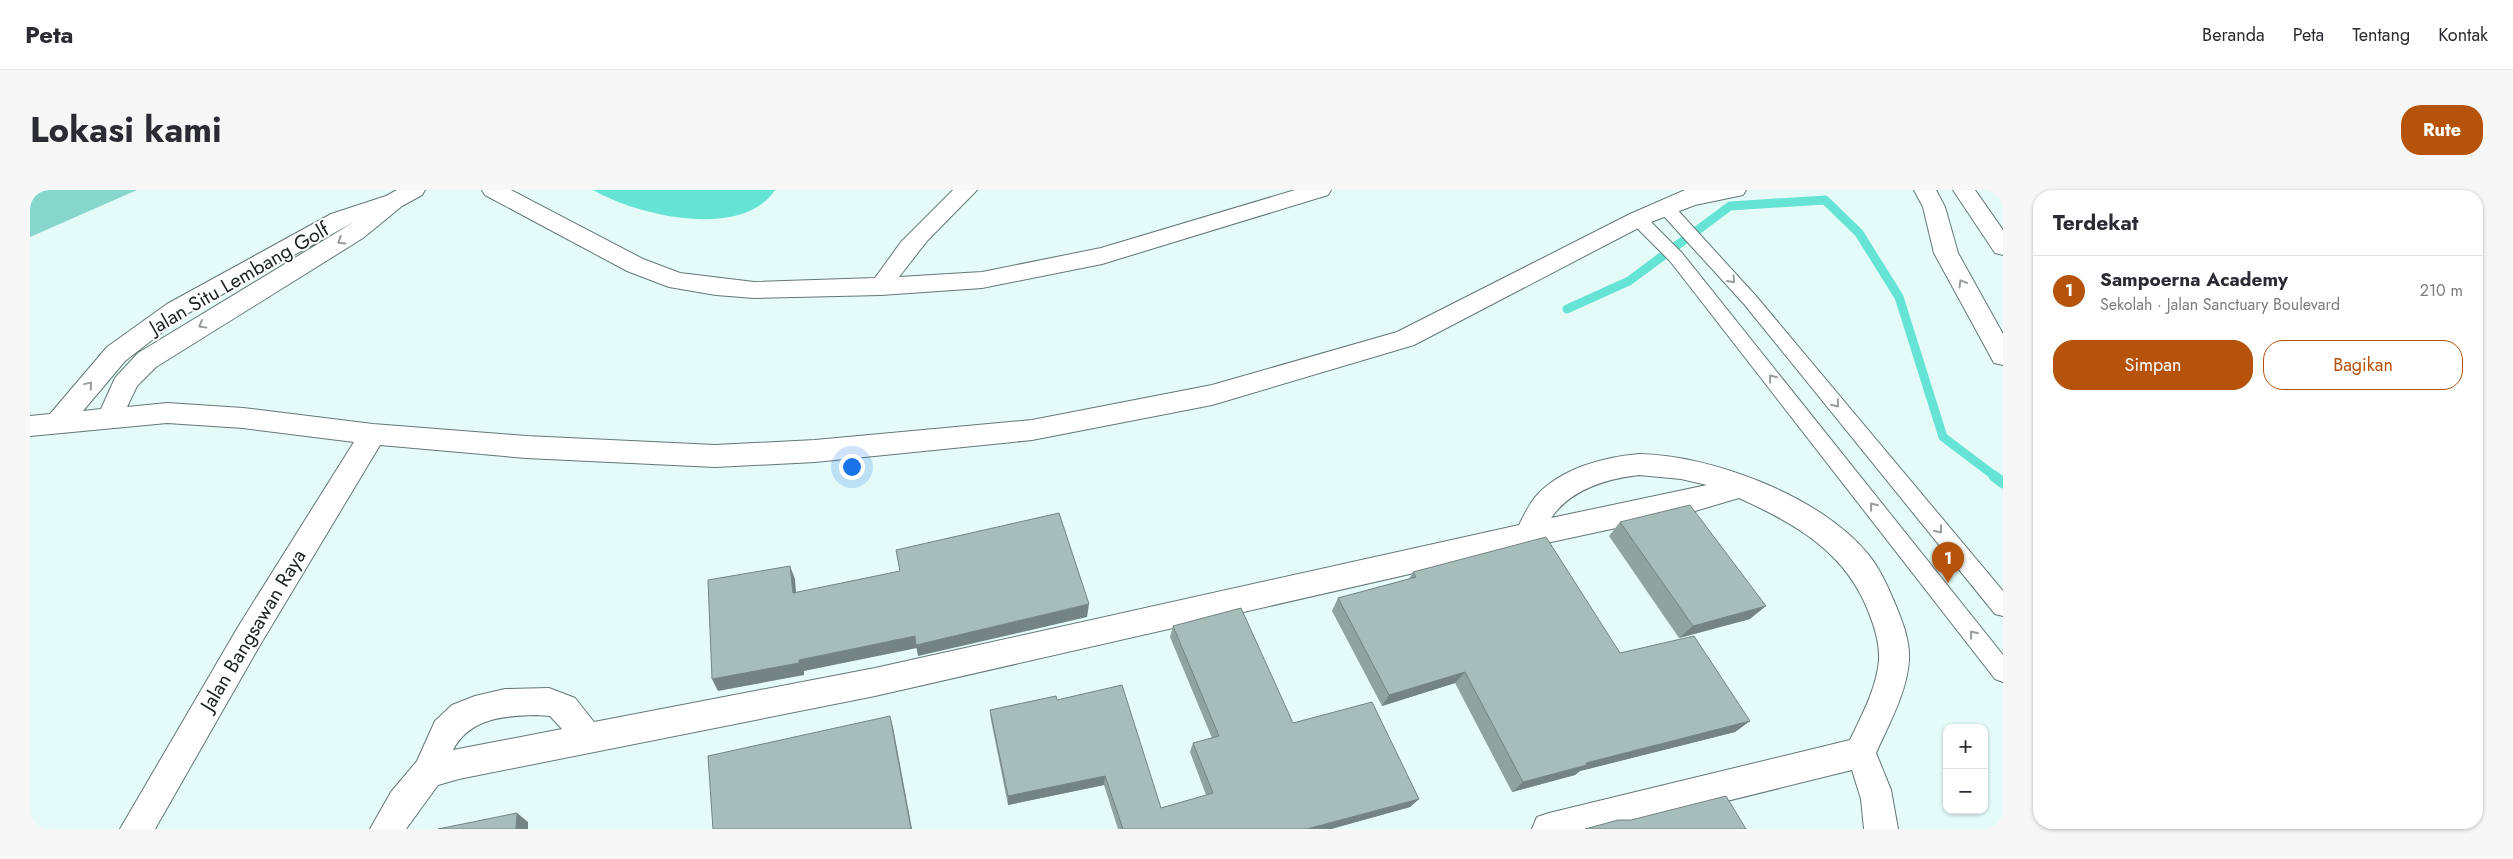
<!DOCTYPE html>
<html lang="id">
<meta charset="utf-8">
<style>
:root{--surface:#fff;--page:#f7f7f7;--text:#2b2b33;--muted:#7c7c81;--line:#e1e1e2;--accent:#b45309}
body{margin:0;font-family:Jost,sans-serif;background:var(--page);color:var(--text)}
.controls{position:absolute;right:15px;bottom:15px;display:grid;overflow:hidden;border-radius:10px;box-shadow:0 1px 4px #0004}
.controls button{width:45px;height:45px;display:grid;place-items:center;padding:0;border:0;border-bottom:1px solid var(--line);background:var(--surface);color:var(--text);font:25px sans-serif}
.you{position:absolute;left:821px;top:276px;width:18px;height:18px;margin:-12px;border:4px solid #fff;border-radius:50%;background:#1a73e8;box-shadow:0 0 0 8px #1a73e833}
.badge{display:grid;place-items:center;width:32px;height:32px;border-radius:50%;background:var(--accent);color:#fff;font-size:16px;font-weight:700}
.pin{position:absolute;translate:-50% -41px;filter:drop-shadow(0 1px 2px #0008)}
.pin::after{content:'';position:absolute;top:26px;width:18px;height:15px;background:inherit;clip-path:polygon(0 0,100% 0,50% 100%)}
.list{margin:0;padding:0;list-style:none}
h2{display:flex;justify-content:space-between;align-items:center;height:65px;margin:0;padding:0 20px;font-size:21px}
h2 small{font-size:16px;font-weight:400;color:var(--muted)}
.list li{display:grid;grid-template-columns:32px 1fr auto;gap:15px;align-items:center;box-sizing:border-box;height:70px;padding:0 20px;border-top:1px solid var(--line)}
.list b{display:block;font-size:19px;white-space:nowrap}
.list p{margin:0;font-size:16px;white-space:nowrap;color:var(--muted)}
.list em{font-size:16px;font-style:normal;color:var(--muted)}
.actions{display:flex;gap:10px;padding:15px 20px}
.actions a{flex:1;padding:11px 0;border:1px solid var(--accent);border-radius:20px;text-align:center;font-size:18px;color:var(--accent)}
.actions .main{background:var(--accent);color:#fff}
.map{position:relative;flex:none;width:1973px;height:639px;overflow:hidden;border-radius:20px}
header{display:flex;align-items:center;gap:30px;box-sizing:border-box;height:70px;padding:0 25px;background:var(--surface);border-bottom:1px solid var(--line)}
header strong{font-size:24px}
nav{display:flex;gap:28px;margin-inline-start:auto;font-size:18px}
.intro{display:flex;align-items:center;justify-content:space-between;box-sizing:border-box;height:120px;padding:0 30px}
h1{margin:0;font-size:35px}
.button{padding:12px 22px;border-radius:20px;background:var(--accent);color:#fff;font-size:18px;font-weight:700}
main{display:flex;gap:30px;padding:0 30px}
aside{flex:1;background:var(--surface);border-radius:20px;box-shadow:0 1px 4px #0004}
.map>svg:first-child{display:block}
</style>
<header>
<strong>Peta</strong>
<nav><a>Beranda</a><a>Peta</a><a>Tentang</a><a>Kontak</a></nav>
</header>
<div class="intro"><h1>Lokasi kami</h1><a class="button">Rute</a></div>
<main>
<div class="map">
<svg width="1973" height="639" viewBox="0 0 1973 639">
<rect width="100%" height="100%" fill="#e4fbf8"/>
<path fill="#86d6cc" d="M0,0H107L0,47Z"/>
<path fill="#65e3d5" d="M563,0H745C712,51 606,25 563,0Z"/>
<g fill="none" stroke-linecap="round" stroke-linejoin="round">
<path stroke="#65e3d5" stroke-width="9" d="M1537,119L1599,91L1700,16L1795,10L1829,43L1869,107L1913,247L1966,287"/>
<path stroke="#65e3d5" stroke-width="11" d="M1964,286L1973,293"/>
<defs>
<path id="lane" d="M1637,14L1643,15L1726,106L1973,401V426L1965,424L1714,114L1631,23L1629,19L1631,15Z
M1608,23L1614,25L1652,63L1973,465V492L1965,489L1640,71L1602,33L1600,29L1602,25Z"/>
<path id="street" d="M367,0H395L392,5L372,16L333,48L126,177L107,196L97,217L137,213L213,218L343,234L496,246L685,255L785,250L1002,230L1182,195L1367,142L1600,24L1655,0H1716L1713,5L1665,15L1616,34L1384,155L1182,215L1002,250L785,272L685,277L496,268L350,255L230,455L125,639H90L208,437L324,252L213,238L137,233L0,246V226L20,224L77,157L137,114L301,24L356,6ZM324,32L108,163L85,188L71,219L53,221L95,171L153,126Z
M452,0H481L613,69L650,83L724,92L845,88L871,52L923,0H947L897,51L869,87L952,82L1071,58L1265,0H1301L1298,5L1072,74L952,98L851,105L724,108L686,105L639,97L597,81L455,5Z
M1884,0H1906L1915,17L1928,63L1973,144V175L1964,173L1904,63L1893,17Z
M1923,0H1945L1973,40V65L1965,63Z
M1609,264C1681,265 1790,306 1837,363C1850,378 1858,397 1866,416C1873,433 1880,451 1879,470C1877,502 1859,534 1846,563L1861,600L1868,639H1834L1831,609L1822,580L1584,639H1502L1507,627L1519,623L1820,550C1832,525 1846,499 1849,471C1850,455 1845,438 1839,423C1816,362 1766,334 1709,308L1665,321L1498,357L845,506L429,589L408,595L376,639H340L361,602L387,571L405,531L422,515L445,506L475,499L519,498L545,508L564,532L845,478L1489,335C1494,325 1499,314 1507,305C1532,278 1574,267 1609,264ZM1609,285L1651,289L1677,295L1521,328C1541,299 1576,289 1609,285ZM506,525L520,526L532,539L423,560C440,528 474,526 506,525Z"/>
</defs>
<use href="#lane" stroke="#637875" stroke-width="2"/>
<use href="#street" stroke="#637875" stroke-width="2"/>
<use href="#lane" fill="#fff" fill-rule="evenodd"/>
<use href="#street" fill="#fff" fill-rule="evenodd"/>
</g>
<path fill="#8fa39f" d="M1590,332L1720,429L1649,448L1579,346Z
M1383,382L1590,463L1720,531L1705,542L1550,581L1545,585L1482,602L1425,493L1352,516L1302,421L1308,408L1379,389Z
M1143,436L1263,533L1389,609L1380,617L1301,639H1088L1074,595L978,615L961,530L960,520L1027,510L1131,618L1176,605L1160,562L1163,553L1182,548L1140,447Z"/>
<path fill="#748482" d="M760,376L765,389L767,415L763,403Z
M1059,414L1057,427L888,466L886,455Z
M1736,416L1720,429L1649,448L1663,436Z
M885,446L887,458L774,481V485L688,501L682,489L769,470Z
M1435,482L1425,493L1352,516L1359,505Z
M860,526L863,537L882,639H881Z
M1720,531L1705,542L1550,581L1545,585L1482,602L1493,592L1556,573Z
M1075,586L1074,595L978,615V606Z
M1389,609L1380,617L1301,639H1277Z
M487,623L498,632V639H486Z"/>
<path fill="#a6bdb9" stroke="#748482" d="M1660,315L1736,416L1663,436L1590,332Z
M1029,323L1059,414L886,455L885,446L769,470V473L682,489L678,390L760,376L763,403L870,381L866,360Z
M1516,347L1590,463L1664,446L1720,531L1556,573L1557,575L1493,592L1435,482L1359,505L1308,408L1386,387L1383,382Z
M1211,418L1263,533L1342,512L1389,609L1277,639H1093L1075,586L978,606L960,520L1026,506L1027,510L1092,495L1131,618L1183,603L1163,553L1189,546L1143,436Z
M860,526L881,639H683L678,566Z
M1696,606L1716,639H1555L1588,630H1601Z
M487,623L486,639H408Z"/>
<defs><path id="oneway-chevron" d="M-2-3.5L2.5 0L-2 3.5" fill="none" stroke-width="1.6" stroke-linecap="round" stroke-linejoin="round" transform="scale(1.25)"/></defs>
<g stroke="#989c9c">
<use href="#oneway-chevron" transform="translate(311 51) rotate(148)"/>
<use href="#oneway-chevron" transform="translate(1702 90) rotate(48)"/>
<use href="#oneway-chevron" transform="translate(1932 93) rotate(-121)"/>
<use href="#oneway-chevron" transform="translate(172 135) rotate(151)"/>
<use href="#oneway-chevron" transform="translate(1742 188) rotate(-128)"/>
<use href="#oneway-chevron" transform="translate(59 195) rotate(-50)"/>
<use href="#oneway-chevron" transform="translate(1806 214) rotate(51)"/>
<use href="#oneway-chevron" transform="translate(1843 316) rotate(-128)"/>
<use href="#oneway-chevron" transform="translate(1909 340) rotate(51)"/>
<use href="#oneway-chevron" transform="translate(1943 444) rotate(-128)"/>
</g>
<g text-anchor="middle" stroke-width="4" stroke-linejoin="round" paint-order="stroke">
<g font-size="20" fill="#1b2322" stroke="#fff">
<text transform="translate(209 88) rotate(-30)" y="7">Jalan Situ Lembang Golf</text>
<text transform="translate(223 440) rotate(-59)" y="7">Jalan Bangsawan Raya</text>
</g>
</g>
</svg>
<div class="controls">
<button>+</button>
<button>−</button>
</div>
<div class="you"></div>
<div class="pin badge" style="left:1918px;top:393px">1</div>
</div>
<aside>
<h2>Terdekat<small></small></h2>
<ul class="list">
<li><span class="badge">1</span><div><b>Sampoerna Academy</b><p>Sekolah · Jalan Sanctuary Boulevard</p></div><em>210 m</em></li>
</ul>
<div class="actions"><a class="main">Simpan</a><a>Bagikan</a></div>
</aside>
</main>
